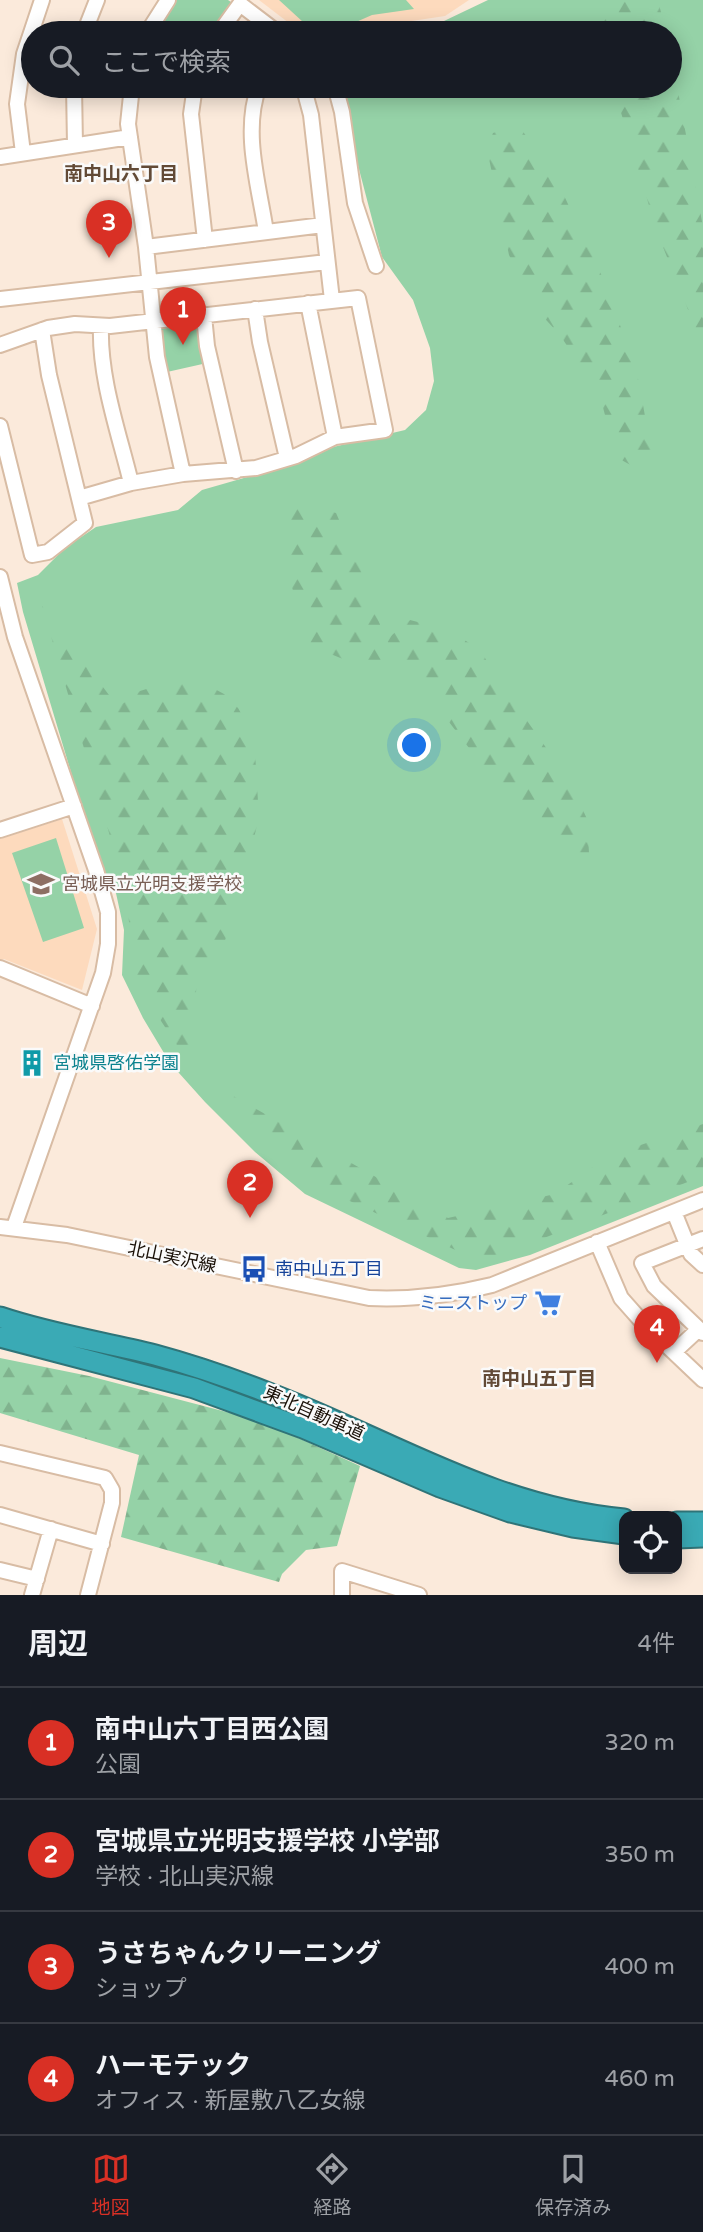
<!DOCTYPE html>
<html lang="ja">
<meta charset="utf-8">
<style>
:root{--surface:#171b24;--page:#242831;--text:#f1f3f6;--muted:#9ea1a6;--line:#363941;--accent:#d93025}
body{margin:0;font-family:"Varela Round","Noto Sans JP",sans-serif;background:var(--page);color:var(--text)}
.controls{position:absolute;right:21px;bottom:21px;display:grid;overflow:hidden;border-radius:14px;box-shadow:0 4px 18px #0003}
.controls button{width:63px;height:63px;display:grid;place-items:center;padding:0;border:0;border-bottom:2px solid var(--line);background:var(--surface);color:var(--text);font:35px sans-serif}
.you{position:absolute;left:415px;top:746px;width:24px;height:24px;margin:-18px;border:5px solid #fff;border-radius:50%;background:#1a73e8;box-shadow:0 0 0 10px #1a73e833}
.badge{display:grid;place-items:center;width:46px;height:46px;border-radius:50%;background:var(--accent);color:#fff;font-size:23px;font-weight:700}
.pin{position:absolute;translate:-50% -58px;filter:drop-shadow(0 2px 4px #0008)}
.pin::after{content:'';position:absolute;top:37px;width:24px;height:21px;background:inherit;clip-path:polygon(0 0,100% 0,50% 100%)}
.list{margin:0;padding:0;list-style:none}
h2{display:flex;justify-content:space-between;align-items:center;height:91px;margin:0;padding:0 28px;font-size:30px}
h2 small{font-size:23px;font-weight:400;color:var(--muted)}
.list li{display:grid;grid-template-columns:46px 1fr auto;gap:21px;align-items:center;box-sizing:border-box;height:112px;padding:0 28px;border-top:2px solid var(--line)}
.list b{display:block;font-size:26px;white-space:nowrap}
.list p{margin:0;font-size:23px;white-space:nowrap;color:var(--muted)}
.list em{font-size:23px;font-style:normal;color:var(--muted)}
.icon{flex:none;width:38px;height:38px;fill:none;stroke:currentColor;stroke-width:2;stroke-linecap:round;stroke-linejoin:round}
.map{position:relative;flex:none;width:703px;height:1595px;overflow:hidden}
.search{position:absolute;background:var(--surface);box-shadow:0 4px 18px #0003;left:21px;right:21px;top:21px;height:77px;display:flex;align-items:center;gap:18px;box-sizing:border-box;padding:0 24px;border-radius:38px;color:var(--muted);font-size:26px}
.sheet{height:539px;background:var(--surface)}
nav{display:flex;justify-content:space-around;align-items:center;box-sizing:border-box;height:98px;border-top:2px solid var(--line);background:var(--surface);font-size:19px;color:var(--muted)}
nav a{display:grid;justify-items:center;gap:4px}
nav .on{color:var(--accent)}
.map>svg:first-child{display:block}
</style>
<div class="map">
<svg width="703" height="1595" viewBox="0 0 703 1595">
<defs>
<pattern id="forest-firs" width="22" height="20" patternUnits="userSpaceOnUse" patternTransform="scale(1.75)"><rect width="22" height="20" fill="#95d2a7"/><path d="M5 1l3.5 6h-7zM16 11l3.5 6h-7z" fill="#80b38e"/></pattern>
</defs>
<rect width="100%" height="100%" fill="#fbeadb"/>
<path fill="#fddabd" d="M259,0H469L445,16L385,25L364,33H302Z
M62,819L97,929L82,990L4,959L0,961V839Z"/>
<path fill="#95d2a7" d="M177,0H228L234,4L213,33H156Z
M279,0H406L414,9L372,15L331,33H315Z
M488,0H703V1186L530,1255L476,1270L459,1268L305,1194L255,1152L205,1102L170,1063L143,1018L122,975L124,930L114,884L103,879L23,612L17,583L38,575L65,548L96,527L178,510L202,490L289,465L329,448L405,430L426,410L434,381L430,348L413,300L382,257L354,150L345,94L341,86H670V33H389L406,26L444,21Z
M199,321L207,363L167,372L159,326Z
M56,838L84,928L43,942L12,853Z"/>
<path fill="url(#forest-firs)" d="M602,0H658L666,33H604L601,11Z
M670,48L703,227V347L657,232L613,86H670Z
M517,124L551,168L608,289L639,382L656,479L616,457L600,396L560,335L536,309L509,255L487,149L493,133Z
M296,501L336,513L359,565L383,633L387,677L311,646L286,569L285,534Z
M42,606L118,707L140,691L169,682L200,681L224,694L238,708L254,736L259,818L235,912L223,946L212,964L198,968L190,1065L136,983L125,887Z
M410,620L449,630L480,650L503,687L569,780L587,819L590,870L499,787L386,640Z
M212,1084L448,1218L555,1194L608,1156L703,1124V1176L498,1256L464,1254L311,1183Z
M0,1358L89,1376L261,1421L360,1466L337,1546L306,1550L282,1574L279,1582L121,1537L139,1455L0,1413Z"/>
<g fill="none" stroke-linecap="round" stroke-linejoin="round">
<defs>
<path id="minor" d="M84,33L97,0
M147,33L168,0
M219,33L240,4L278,33
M74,86L75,145
M132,86L128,124L146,247L157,357L183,474
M195,86L191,114L205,240
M259,86C242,132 259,185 266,232
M300,86L304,89L311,115L332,300
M335,86L342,112L355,203L376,266
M23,153L17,104L24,54L42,0
M0,157L130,137
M146,247L323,225
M0,299L327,262
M308,303L335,437
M255,309L260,342L287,458
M204,316L207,346L236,471
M101,326C99,378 119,433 131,483
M0,345L48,328L75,324L110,326L358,298L385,430L335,437L296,456L256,468L183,474L131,483L79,498
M0,426L32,555L48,552L85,523L49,375L42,330
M0,577L15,637L96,870L108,912V944L103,973L14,1227
M0,830L74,806
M0,968L92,1006
M674,1212L691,1254L703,1265
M0,1227L67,1235L369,1298C411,1300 451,1295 492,1285L703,1200
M703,1239L642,1263L654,1286L703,1333
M597,1242L621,1298L644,1324L703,1380
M674,1352L699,1329
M0,1453L105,1478L112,1490V1503L88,1595
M0,1515L102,1544
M0,1570L37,1579
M32,1595L51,1529
M342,1595V1571L419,1595"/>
<path id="highway" d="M0,1317C50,1334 103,1342 155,1355C192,1365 230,1378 266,1392C386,1437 492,1507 624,1519
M0,1337L194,1388L303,1428L440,1487L510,1512L573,1527L624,1534
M677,1522H703
M677,1538L703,1537"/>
</defs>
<use href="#minor" stroke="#d8bca4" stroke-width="18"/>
<use href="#highway" stroke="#2f7478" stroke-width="23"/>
<use href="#minor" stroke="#fff" stroke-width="14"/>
<use href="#highway" stroke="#3aaab5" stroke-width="19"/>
</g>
<defs>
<symbol id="school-bare" viewBox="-9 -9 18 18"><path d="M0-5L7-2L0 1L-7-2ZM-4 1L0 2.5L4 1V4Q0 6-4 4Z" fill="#8d6e63" stroke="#fafafa" stroke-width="2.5" paint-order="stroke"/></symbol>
<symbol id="building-bare" viewBox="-9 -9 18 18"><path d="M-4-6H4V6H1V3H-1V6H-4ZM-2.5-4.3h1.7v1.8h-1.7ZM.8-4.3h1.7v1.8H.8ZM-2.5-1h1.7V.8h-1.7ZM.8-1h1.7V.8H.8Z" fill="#0f9aa8" stroke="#fafafa" stroke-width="2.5" paint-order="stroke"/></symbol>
<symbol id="bus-bare" viewBox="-9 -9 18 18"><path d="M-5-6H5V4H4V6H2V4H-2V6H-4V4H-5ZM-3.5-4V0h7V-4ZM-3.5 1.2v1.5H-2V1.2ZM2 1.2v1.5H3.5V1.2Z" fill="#1a4fb4" stroke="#fafafa" stroke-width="2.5" paint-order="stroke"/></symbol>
<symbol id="supermarket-bare" viewBox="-9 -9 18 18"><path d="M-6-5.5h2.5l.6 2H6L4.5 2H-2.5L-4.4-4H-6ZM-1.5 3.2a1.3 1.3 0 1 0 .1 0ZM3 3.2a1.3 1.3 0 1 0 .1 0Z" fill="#3f7fe0" stroke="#fafafa" stroke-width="2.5" paint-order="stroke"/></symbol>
</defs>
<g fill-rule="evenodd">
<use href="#school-bare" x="22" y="865" width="38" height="38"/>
<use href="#building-bare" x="13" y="1044" width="38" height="38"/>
<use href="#bus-bare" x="235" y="1250" width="38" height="38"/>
<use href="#supermarket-bare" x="529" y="1284" width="38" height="38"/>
</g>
<g text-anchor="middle" stroke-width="5" stroke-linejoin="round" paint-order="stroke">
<g font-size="18" fill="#785e54" stroke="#fafafa" text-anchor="start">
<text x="62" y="890">宮城県立光明支援学校</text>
</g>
<g font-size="18" fill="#0d838f" stroke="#fafafa" text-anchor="start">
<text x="53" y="1069">宮城県啓佑学園</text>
</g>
<g font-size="18" fill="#1a1108" stroke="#fafafa">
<text transform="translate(172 1257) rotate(12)" y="6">北山実沢線</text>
<text transform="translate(314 1413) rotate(24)" y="6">東北自動車道</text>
</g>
<g font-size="18" fill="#164399" stroke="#fafafa" text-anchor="start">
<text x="275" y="1275">南中山五丁目</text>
</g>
<g font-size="18" fill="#366cbe" stroke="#fafafa" text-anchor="end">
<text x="527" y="1309">ミニストップ</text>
</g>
<g font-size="19" font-weight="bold" fill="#624a36" stroke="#fafafa">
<text x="121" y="180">南中山六丁目</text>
<text x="539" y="1385">南中山五丁目</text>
</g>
</g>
</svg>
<div class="controls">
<button><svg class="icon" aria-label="locate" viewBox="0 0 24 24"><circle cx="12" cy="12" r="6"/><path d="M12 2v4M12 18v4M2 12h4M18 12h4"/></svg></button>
</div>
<div class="you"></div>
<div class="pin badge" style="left:183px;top:345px">1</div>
<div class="pin badge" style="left:250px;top:1218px">2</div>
<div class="pin badge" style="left:109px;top:258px">3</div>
<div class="pin badge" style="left:657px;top:1363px">4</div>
<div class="search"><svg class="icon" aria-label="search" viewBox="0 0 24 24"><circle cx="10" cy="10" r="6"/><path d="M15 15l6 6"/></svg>ここで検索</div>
</div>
<section class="sheet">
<h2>周辺<small>4件</small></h2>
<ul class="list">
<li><span class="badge">1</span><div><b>南中山六丁目西公園</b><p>公園</p></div><em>320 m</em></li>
<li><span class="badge">2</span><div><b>宮城県立光明支援学校 小学部</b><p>学校 · 北山実沢線</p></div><em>350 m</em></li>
<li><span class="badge">3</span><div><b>うさちゃんクリーニング</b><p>ショップ</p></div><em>400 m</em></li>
<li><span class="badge">4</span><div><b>ハーモテック</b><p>オフィス · 新屋敷八乙女線</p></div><em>460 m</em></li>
</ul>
</section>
<nav>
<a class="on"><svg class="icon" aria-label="map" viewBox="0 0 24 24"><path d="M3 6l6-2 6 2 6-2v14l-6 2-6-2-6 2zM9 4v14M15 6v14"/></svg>地図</a>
<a><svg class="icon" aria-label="directions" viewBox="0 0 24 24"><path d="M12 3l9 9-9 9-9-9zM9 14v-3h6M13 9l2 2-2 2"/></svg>経路</a>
<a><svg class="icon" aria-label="saved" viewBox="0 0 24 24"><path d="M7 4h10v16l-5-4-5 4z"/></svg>保存済み</a>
</nav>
